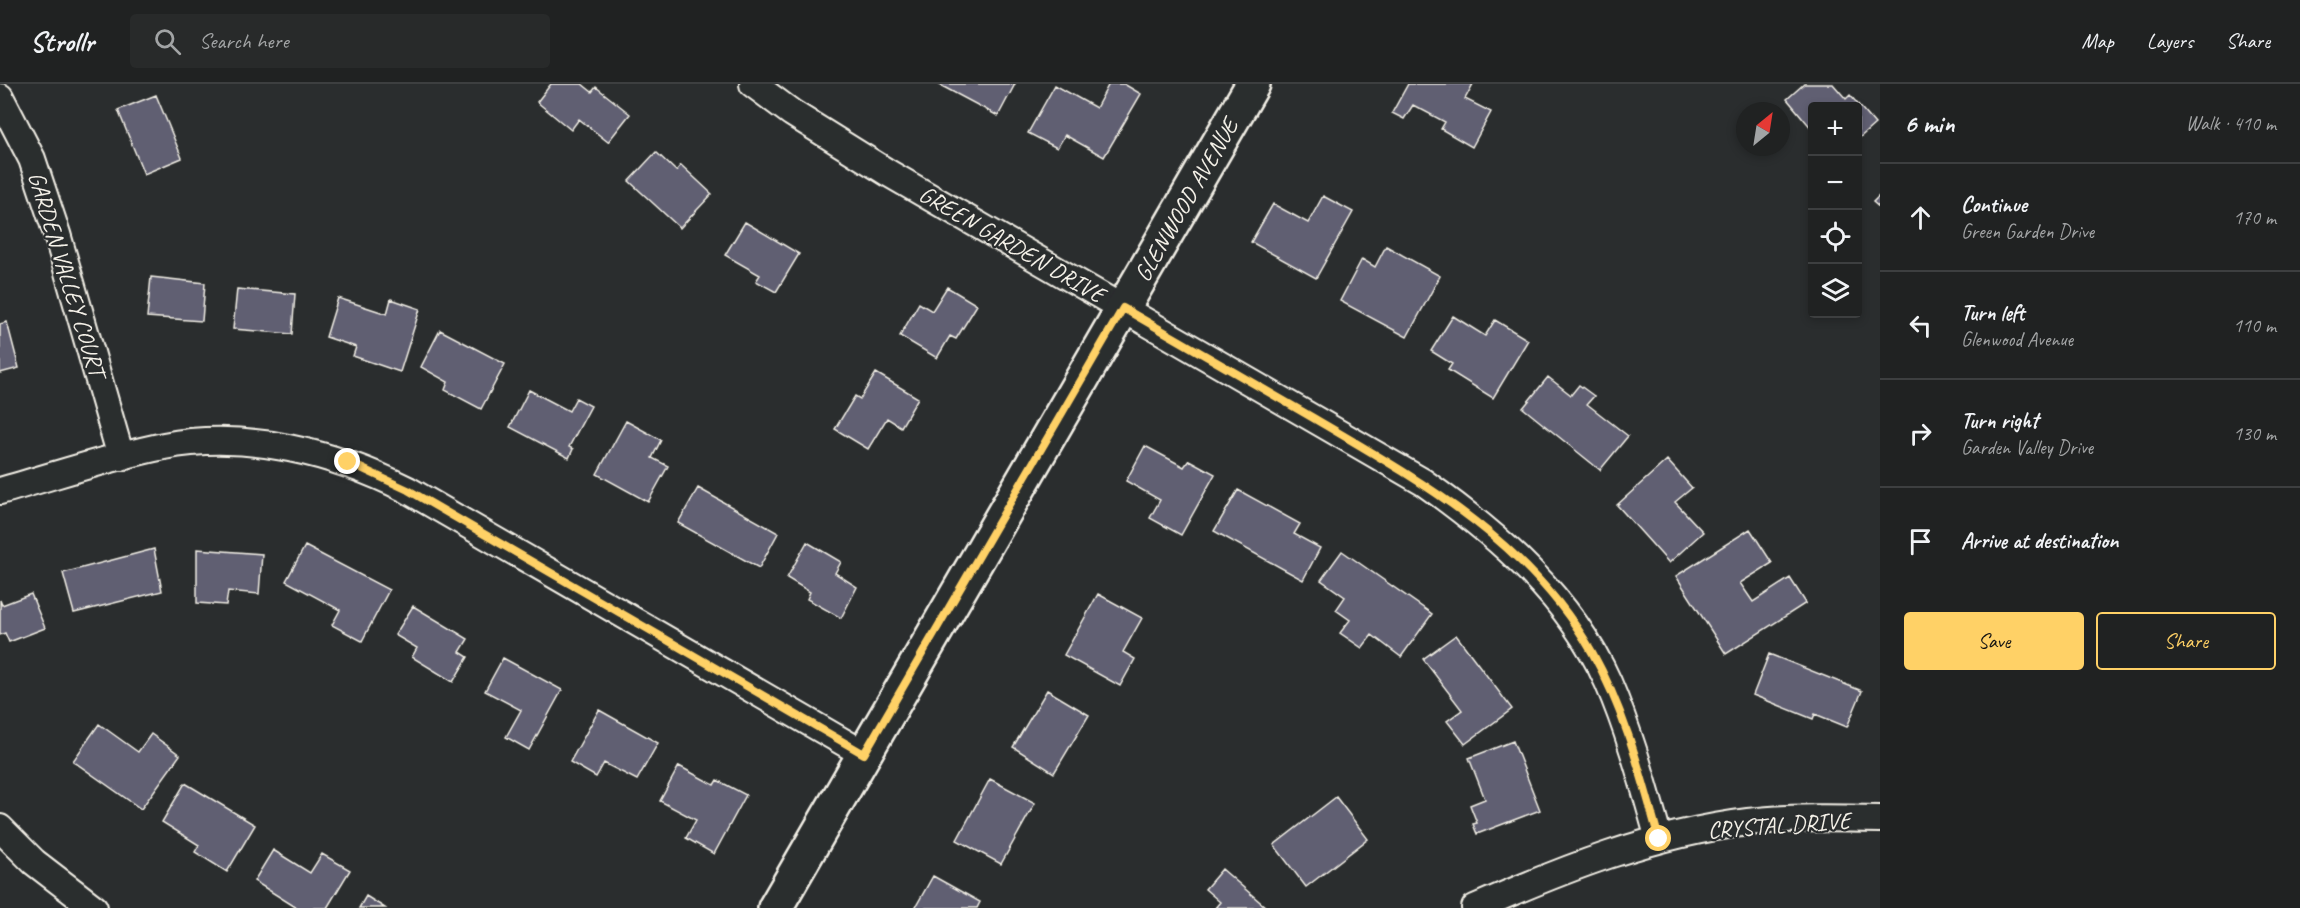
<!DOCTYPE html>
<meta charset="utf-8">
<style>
:root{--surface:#202222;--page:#282a2a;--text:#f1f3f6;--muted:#a2a4a5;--line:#3d3f40;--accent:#ffd166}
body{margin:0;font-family:Caveat,sans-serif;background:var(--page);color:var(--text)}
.controls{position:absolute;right:18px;top:18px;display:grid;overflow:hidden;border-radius:6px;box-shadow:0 3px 9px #0003}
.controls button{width:54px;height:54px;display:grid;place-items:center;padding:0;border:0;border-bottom:2px solid var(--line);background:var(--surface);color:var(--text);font:30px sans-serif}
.compass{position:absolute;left:1736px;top:18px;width:54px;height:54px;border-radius:50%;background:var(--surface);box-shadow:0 3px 9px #0003;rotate:30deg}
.stop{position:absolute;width:18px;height:18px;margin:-14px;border:4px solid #ffd166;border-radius:50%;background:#fff}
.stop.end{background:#ffd166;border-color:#fff;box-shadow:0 2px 6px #0008}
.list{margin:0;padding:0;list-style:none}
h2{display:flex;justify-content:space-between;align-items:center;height:78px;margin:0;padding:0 24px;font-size:26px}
h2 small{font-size:20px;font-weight:400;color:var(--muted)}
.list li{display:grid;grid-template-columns:39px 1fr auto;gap:18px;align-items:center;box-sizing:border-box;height:108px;padding:0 24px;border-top:2px solid var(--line)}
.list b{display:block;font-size:22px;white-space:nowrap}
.list p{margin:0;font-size:20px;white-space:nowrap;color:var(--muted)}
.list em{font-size:20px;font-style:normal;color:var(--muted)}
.actions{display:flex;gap:12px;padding:18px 24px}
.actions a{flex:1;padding:14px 0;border:2px solid var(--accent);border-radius:6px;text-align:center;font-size:21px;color:var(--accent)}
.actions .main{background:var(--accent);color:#111}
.icon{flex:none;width:33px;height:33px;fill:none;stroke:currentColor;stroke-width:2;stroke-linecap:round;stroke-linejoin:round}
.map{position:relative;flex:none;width:1880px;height:824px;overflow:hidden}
header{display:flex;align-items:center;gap:36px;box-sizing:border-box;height:84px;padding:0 30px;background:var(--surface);border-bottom:2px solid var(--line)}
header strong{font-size:28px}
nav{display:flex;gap:33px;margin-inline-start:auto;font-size:21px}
.search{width:420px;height:54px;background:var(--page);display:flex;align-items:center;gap:15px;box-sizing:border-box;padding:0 21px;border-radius:6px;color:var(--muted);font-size:22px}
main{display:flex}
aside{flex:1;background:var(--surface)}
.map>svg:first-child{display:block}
</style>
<header>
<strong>Strollr</strong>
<div class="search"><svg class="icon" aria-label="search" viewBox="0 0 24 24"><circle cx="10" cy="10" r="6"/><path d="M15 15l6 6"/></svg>Search here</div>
<nav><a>Map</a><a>Layers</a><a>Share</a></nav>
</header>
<main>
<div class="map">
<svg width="1880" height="824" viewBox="0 0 1880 824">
<rect width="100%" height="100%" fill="#2a2d2e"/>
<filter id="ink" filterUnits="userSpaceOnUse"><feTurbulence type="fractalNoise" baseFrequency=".0167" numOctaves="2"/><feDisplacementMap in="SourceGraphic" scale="12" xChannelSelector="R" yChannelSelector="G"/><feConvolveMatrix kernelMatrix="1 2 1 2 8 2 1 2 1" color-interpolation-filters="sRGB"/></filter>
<g filter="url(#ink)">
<path fill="#605f72" stroke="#f4f1e8" stroke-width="1.5" d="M551,0H582L592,8L596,3L630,30L608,58L579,35L571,46L537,18Z
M938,0H1015L998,32Z
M1109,0H1124L1141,10L1104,73L1065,51L1057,64L1028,49L1055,1L1096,24Z
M1408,0H1473L1465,15L1491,28L1472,63L1441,45L1445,38L1413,21L1404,35L1392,29Z
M1804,0H1833L1846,15L1850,11L1875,40L1858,55V22H1812V45L1787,15Z
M156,11L182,74L144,90L118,26Z
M656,68L676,87L681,81L712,110L680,144L629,97Z
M1880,111V124L1873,118Z
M1323,112L1353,128L1316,194L1251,158L1273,120L1308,139Z
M745,138L799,170L776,208L756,197L760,191L725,171Z
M1386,162L1440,192L1407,253L1340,217L1362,175L1375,183Z
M151,193L205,199L202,237L147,233Z
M947,203L977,221L956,255L950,252L937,274L900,252L919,219L932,227Z
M237,205L295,210L292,250L233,245Z
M338,214L387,230L391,215L420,225L400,288L353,272L356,263L326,253Z
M1453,232L1485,252L1495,236L1528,256L1493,314L1448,286L1452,280L1431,267Z
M7,238L19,284L0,289V240Z
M440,246L505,280L481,325L445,306L448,298L421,283Z
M876,289L918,314L901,343L887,334L868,365L835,345L855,312L860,315Z
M1548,293L1571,311L1579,301L1594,312L1587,320L1628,352L1600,386L1523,324Z
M529,306L569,327L576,314L591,322L569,363L573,365L569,374L510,343Z
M626,337L661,356L652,374L668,382L648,418L597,390Z
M1145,362L1184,383L1189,376L1215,390L1181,451L1150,434L1160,416L1126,397Z
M1667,376L1692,404L1675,418L1703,448L1669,479L1617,421Z
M698,404L778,449L759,484L678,439Z
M1238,406L1300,440L1294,450L1320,464L1303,496L1214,447Z
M1750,445L1772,479L1740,499L1753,518L1790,494L1806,519L1726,570L1676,492Z
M807,458L841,478L835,489L857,503L841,534L807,515L810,508L787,494Z
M305,462L389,506L362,557L332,541L340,526L286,497Z
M154,465L162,507L74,529L63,489Z
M197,465L262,470L259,510L228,507L226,521L197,519Z
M1342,467L1432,530L1401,573L1372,551L1362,564L1340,549L1350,536L1336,526L1345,513L1321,496Z
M31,510L45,544L9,558L5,549L0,551V516L2,521Z
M1098,510L1142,534L1123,568L1135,575L1120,602L1064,571Z
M413,522L468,555L460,568L468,573L453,598L412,573L417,564L395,551Z
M1456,551L1512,625L1465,660L1447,637L1462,626L1423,575Z
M1769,570L1862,607L1847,643L1815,630L1813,635L1753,611Z
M503,574L562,606L529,666L506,653L521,626L485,607Z
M1047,606L1089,631L1054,689L1013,663Z
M599,626L658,659L637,696L604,679L596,693L570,678Z
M99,640L138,668L151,650L180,671L141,725L73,677Z
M1513,657L1540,726L1477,750L1473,740L1477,739L1470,721L1485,715L1469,674Z
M679,682L714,701L717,696L746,711L714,770L686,754L696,736L660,717Z
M990,695L1035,719L1001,780L957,756Z
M185,699L255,741L227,788L195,768L199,761L162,738Z
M1336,713L1368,755L1306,803L1274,761Z
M273,766L310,789L322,770L350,786L327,824H297L254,797Z
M1222,785L1267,824H1215L1220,818L1205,805Z
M933,792L980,818L977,824H915Z
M366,812L385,824H359Z"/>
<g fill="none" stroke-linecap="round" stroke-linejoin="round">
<defs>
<path id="street" d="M753,0L792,29L890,90L1423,398C1498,451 1570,513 1608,598C1630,649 1644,702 1659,755
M0,13L32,75L57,150L121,373
M0,407C54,392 109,373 164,362C246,346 335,369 408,406L864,670
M0,744L34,778L94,824
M1475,824C1563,785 1652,750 1748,738C1791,733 1837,734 1880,735"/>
<path id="secondary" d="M775,824L1253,0"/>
</defs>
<use href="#street" stroke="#f4f1e8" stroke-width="30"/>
<use href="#secondary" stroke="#f4f1e8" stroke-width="38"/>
<use href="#street" stroke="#2a2d2e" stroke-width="26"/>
<use href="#secondary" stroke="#2a2d2e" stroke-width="33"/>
</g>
</g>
<g fill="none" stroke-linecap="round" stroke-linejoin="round" filter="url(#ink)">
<path stroke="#ffd166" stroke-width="8" d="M348,378L408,406L864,670L1123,224C1187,261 1251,298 1315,335C1421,397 1530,458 1592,568C1625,627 1641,691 1659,755"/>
</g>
<g text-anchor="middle" stroke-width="4.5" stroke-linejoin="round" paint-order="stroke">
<g font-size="24" fill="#f4f1e8" stroke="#2a2d2e">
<text transform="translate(1186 116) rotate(-60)" y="8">GLENWOOD AVENUE</text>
<text transform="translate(1012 160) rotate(30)" y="8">GREEN GARDEN DRIVE</text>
<text transform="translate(67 190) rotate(73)" y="8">GARDEN VALLEY COURT</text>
<text transform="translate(1779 741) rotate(-4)" y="8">CRYSTAL DRIVE</text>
</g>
</g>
</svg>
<div class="controls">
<button>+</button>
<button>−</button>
<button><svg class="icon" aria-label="locate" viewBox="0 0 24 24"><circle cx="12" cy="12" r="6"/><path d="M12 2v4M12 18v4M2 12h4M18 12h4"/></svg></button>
<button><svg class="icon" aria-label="layers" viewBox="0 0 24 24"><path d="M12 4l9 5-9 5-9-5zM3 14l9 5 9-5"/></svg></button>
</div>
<svg class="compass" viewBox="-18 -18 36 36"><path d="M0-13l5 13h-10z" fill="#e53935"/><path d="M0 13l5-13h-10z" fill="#a2a4a5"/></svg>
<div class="stop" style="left:1659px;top:755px"></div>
<div class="stop end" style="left:348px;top:378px"></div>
</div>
<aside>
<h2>6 min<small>Walk · 410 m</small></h2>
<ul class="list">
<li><svg class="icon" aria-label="ahead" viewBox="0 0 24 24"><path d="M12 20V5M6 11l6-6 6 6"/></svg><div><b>Continue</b><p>Green Garden Drive</p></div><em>170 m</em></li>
<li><svg class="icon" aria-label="left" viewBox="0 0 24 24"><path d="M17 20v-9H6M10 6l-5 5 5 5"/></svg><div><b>Turn left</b><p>Glenwood Avenue</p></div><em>110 m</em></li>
<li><svg class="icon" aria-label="right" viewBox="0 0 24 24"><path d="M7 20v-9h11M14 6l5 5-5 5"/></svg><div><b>Turn right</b><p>Garden Valley Drive</p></div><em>130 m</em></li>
<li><svg class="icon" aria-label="arrive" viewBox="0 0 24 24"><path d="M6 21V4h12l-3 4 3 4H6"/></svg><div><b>Arrive at destination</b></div></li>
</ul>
<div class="actions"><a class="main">Save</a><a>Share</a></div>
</aside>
</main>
